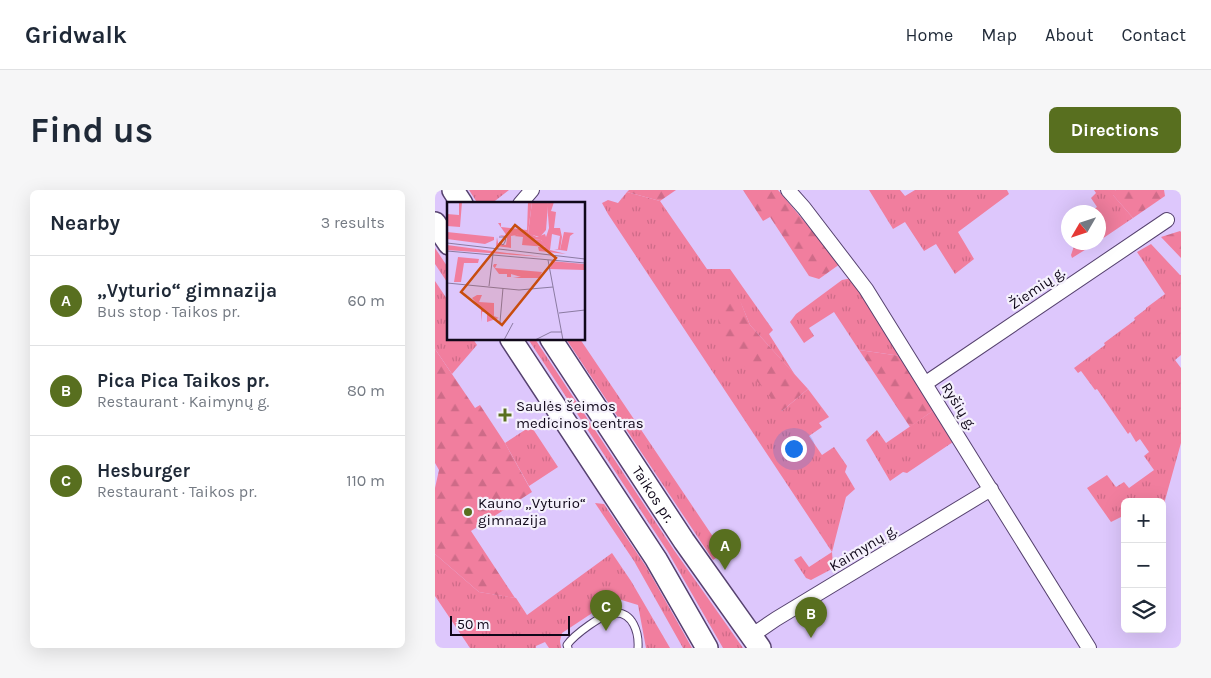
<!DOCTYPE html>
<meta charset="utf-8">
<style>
:root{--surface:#fff;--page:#f6f6f7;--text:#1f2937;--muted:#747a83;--line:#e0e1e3;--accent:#586f1f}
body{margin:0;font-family:Karla,sans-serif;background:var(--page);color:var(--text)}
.controls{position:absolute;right:15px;bottom:15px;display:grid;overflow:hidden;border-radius:8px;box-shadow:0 5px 20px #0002}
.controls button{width:45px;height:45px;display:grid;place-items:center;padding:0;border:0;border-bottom:1px solid var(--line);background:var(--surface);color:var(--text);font:25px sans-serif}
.compass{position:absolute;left:626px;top:15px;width:45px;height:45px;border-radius:50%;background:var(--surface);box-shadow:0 5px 20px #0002;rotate:231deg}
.scale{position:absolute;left:15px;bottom:12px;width:120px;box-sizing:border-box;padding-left:5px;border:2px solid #10081a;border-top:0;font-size:14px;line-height:18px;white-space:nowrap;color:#10081a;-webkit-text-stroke:4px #f5f1fc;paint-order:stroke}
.you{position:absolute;left:358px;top:258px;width:18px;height:18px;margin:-12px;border:4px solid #fff;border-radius:50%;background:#1a73e8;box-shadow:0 0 0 8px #1a73e833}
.badge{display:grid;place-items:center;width:32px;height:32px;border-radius:50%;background:var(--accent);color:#fff;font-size:16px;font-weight:700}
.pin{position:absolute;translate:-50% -41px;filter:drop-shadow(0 1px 2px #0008)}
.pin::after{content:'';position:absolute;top:26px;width:18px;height:15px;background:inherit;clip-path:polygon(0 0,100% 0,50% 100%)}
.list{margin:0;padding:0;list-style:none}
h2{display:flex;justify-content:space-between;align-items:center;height:65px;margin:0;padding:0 20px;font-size:21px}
h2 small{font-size:16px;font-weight:400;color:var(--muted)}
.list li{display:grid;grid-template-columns:32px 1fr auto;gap:15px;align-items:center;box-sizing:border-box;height:90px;padding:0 20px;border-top:1px solid var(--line)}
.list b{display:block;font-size:19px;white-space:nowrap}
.list p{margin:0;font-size:16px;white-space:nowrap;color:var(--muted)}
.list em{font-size:16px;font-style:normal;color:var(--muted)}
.icon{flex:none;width:28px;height:28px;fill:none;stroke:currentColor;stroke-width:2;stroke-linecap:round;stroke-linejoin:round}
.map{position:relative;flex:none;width:746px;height:458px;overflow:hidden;border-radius:8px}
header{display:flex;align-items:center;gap:30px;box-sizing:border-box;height:70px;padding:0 25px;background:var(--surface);border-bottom:1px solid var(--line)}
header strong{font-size:24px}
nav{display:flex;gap:28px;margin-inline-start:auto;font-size:18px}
.intro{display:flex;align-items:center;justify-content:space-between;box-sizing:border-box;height:120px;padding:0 30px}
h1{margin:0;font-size:35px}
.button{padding:12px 22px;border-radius:8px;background:var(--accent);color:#fff;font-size:18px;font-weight:700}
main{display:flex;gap:30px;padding:0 30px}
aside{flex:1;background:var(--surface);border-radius:8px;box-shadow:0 5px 20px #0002}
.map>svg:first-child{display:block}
</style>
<header>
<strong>Gridwalk</strong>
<nav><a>Home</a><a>Map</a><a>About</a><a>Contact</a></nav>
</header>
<div class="intro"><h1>Find us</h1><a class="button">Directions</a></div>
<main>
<aside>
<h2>Nearby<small>3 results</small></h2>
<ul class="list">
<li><span class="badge">A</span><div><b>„Vyturio“ gimnazija</b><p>Bus stop · Taikos pr.</p></div><em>60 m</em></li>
<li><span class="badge">B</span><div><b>Pica Pica Taikos pr.</b><p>Restaurant · Kaimynų g.</p></div><em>80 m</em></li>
<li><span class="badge">C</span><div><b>Hesburger</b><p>Restaurant · Taikos pr.</p></div><em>110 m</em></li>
</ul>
</aside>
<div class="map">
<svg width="746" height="458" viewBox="0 0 746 458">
<defs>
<pattern id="grass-tufts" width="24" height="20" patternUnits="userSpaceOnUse" patternTransform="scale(1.25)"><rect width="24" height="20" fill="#f17e9e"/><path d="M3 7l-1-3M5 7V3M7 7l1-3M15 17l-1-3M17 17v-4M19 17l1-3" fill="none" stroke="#ce6b88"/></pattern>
<pattern id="forest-firs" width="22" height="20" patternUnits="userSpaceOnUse" patternTransform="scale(1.25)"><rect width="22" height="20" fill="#f17e9e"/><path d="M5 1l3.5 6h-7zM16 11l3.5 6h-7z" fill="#ce6b88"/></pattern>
</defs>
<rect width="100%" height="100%" fill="#ddc7fc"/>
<path fill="url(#grass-tufts)" d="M34,0H74L56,14H43Z
M434,0H465L470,6L480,0H572L574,4L523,42L539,69L520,84L501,54L489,61L470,32L458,39Z
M659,0H681L678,5L698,28L664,51V22H655L662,17L656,8L661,3Z
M192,2L225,11L272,79H295L338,140L334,144L360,185L315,135L305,111L347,221L373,199L394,227L384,233L387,237L374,246L387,265L399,257L412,276L410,282L420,299L411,307L397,362L398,375L395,380L376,390L371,388L359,370L366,366L374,377L397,362L173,24L167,13L173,10L183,13Z
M640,53V52L661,53L637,68L636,65Z
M716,54L745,85H746V165L740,170L746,178V253L727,321V312H690V325L676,332L652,298L672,285L681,297L689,292L694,298L719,280L709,266L714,262L705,249L701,252L695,242L693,244L662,199L660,200L646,181L643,183L639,178L670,155L669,153L700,130L699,128L711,119V118L730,104L702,62Z
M0,58L14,79V95L0,74Z
M412,89H415L438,121L466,166L424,160L399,122L374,138L379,146L369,153L355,132L361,124L407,90Z
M0,91L14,112V149H38L42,155L17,184L0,159Z
M93,149H100L239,360L308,458H288L233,362Z
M131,149H145L289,363L278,370Z
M499,220L518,252L472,283L468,282L455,291L431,250L442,240L451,253Z
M96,236L123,277L94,296L70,253Z
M160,313L169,314L212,378L257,458H248L199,371Z
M177,363L196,391L235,458H211L203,415L180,408L127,443L125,451L126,458H114L110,452L101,456V458H35L0,406V364L44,402L81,408L92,425Z"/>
<path fill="url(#forest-firs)" d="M194,0H241L225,11L192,2Z
M308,0H343L405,74L384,89L374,86L335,27L328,31Z
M681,0H729L730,6L698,28L677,4Z
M745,41L746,42V68L726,47Z
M281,109L305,111L315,135L373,199L347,221L285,147Z
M0,159L40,218L45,215L70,253L97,302L36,341L80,408L44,402L0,364V298L4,280L0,273Z
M424,160L466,166L499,220L475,237Z"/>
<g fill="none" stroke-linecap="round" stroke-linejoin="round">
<defs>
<path id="service" d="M133,458L132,455C139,445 168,423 180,423C198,422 204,443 203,458"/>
<path id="minor" d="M353,0L369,18L431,99L654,458
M85,14L97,0
M491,193L732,30
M316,446L341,429L556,299"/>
<g id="primary">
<path d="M18,0L27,14"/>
<path d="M0,33L14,54"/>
<path d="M76,149L221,369L272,458"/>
<path id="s1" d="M116,149L249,351L325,458"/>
</g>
</defs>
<use href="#service" stroke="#56426f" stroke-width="9"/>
<use href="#minor" stroke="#56426f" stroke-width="16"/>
<use href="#primary" stroke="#56426f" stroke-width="24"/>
<use href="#service" stroke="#fff" stroke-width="7"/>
<use href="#minor" stroke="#fff" stroke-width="14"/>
<use href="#primary" stroke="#fff" stroke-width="21"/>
</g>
<g fill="#586f1f" stroke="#f5f1fc" stroke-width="2">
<path d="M67.5 217.5h5v5h5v5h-5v5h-5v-5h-5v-5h5z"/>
<circle cx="33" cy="322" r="5"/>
</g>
<g text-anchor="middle" stroke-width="4.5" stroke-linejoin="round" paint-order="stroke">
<g font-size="15" fill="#10081a" stroke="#f5f1fc">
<text transform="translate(602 98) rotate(-34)" y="5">Žiemių g.</text>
<text transform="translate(524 216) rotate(58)" y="5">Ryšių g.</text>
<text dy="5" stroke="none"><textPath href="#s1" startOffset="186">Taikos pr.</textPath></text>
<text transform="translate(428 358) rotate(-31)" y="5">Kaimynų g.</text>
</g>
<g font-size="15" fill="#10081a" stroke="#f5f1fc" text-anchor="start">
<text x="81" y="221">Saulės šeimos<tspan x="81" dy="17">medicinos centras</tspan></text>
<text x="43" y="318">Kauno „Vyturio“<tspan x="43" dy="17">gimnazija</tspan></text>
</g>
</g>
<g transform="translate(12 12)">
<rect width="138" height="138" fill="#ddc7fc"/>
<path d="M81,0H85L81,31L90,35L98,32L99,35L102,26L100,0H107L104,9L109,10L107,26H113L115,35L113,48L107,47H111L113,34L105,32L103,48L119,52L92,49L91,45H99L94,38L84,37L79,31L64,34V46L49,44L50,35L51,41L59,43L60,36L52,33L60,34L51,21H54V25L80,28ZM0,43L60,51L97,55L0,48ZM104,59L137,62V68L103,67ZM47,62H50L48,66L95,70L92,76H72L66,75H74L64,72V75H60V72H52L46,64ZM30,93H35L32,100L47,101V114L52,116L40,120V110H35L34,120V106L25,96Z" fill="#f17e9e"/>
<path d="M12,0H15L13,25L0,24V12L12,13ZM0,30L47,35V38L38,42L0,37ZM76,30L84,37L94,38L100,45L75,43L76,35L67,34ZM117,30L127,31L123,34L120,49L113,48ZM11,55L32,57L31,61H17L14,80H7Z" fill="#f17e9e"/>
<path d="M85,0H100L101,3L99,28L93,35L81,32Z" fill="#f17e9e"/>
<path fill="none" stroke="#8b7ba2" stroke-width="1" d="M52,40L56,43L58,40L59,35H52M0,41L138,57M0,49L138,61M101,58L116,138M0,81L72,88L106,85M42,84L46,52M112,111L138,108M53,120L56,86M57,138L66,121M88,138L104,130H115"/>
<path fill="#c84d0e" fill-opacity="0.15" stroke="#c84d0e" stroke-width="2.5" d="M68,23L109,56L55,123L14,90Z"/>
<rect width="138" height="138" fill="none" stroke="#10081a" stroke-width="2.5"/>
</g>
</svg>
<div class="controls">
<button>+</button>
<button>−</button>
<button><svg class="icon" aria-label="layers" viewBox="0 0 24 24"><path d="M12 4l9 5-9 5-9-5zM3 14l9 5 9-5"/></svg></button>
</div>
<svg class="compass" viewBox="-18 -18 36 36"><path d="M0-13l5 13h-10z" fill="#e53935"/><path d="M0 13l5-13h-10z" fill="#747a83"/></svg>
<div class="scale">50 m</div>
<div class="you"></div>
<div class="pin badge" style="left:290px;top:380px">A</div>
<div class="pin badge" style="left:376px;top:448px">B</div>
<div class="pin badge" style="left:171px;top:441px">C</div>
</div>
</main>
